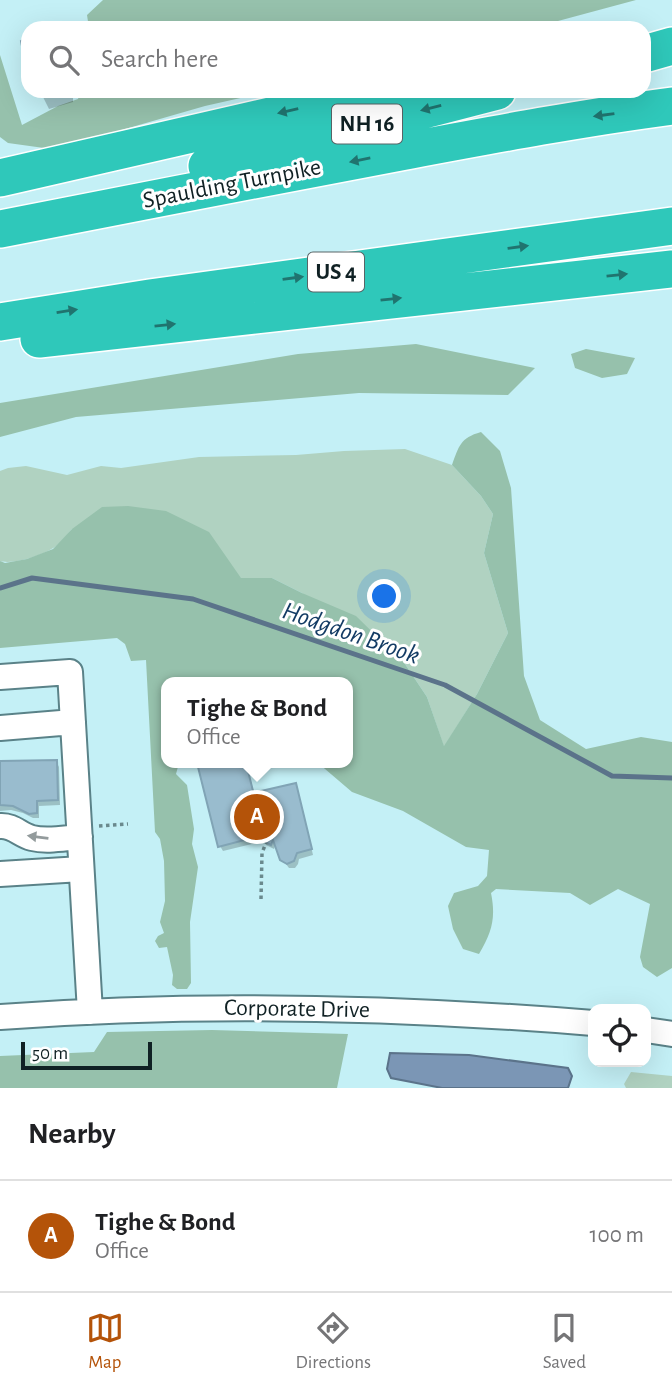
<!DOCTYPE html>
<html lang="en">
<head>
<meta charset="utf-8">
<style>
  body { margin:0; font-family:"Alegreya Sans",sans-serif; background:#f2f2f2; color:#202124 }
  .controls { position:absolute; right:21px; bottom:21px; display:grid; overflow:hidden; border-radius:14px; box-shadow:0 7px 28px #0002 }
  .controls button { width:63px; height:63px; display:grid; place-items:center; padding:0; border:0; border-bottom:2px solid #e0e0e0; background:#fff; color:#202124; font:35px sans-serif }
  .scale { position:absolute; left:21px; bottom:18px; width:131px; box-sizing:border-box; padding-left:7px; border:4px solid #102124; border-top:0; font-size:19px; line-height:24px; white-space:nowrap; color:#102124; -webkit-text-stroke:5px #fff; paint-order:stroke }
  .you { position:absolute; left:385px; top:597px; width:24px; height:24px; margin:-18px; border:5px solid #fff; border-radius:50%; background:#1a73e8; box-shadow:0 0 0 10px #1a73e833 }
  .badge { display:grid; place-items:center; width:46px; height:46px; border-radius:50%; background:#b45309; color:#fff; font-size:23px; font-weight:700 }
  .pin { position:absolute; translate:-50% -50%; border:4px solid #fff; box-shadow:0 2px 7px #0006 }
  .popup { position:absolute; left:161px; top:677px; width:192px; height:91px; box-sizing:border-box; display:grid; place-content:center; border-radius:14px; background:#fff; filter:drop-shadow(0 2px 5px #0005); font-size:23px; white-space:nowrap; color:#757577 }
  .popup b { font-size:26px; color:#202124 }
  .popup::after { content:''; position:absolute; left:50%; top:100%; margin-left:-14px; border:14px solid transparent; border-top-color:#fff }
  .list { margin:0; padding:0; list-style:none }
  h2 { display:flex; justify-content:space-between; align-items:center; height:91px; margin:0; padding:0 28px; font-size:30px }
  h2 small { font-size:23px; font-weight:400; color:#757577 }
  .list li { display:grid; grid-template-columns:46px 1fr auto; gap:21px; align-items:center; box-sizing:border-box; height:112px; padding:0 28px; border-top:2px solid #e0e0e0 }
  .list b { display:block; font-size:26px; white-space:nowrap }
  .list p { margin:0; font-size:23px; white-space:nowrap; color:#757577 }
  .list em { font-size:23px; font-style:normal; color:#757577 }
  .icon { flex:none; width:38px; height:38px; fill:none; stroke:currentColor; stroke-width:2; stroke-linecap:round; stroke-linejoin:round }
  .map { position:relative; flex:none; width:672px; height:1088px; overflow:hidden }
  .search { position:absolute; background:#fff; box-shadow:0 7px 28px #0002; left:21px; right:21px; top:21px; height:77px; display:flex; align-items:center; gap:18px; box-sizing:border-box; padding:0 24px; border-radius:21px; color:#757577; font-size:26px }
  .sheet { height:203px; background:#fff }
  nav { display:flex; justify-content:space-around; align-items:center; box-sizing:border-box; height:98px; border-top:2px solid #e0e0e0; background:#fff; font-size:19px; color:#757577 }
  nav a { display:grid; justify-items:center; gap:4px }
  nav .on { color:#b45309 }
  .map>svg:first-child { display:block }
</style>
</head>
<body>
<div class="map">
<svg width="672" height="1088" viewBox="0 0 672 1088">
  <rect width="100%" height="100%" fill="#c4f0f6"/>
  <path fill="#b0d2c1" d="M405 449 452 465 481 496 493 514 484 553 508 633 477 694 444 747 427 697 405 664 302 593 272 578H241L72 529C67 535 62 541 56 546 45 555 13 565 0 561V471L8 468 26 466 67 475 101 466 121 468 199 457 296 455 344 451Z
    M631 1072 672 1076V1088H626L624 1084Z"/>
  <path fill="#96c1ac" d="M103 0H636L532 28H89L87 15Z
    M0 55 22 125 58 106 78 99 81 91H271L205 106 80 142 44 148 8 143 0 137Z
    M416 344 535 368 508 395 359 393 76 417 0 437V403L298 354Z
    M586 349 635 358 627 374 602 378 575 368 571 354Z
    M481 432 500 451 511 488 524 676 540 720 586 749 641 737 672 742V968L657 977 643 967 640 957 650 904 618 889 590 905 570 893 496 889 491 893C496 918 492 932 479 954L463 949 453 929 448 906 454 893 478 886 487 876 489 850 466 847 403 811 352 792 318 763H348V682H166V763H179L176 774 187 785 194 829 192 844 198 867 190 922 191 983 187 989H177L172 985 173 975 167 947 159 948 155 941 158 936 164 933 160 922 165 901 164 861 160 839 155 832 146 660 131 661 125 644 117 638 0 648V561L5 563 27 559 53 549 72 529 102 507 128 506 166 511 209 532 241 578H272L302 593 356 616 405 664 427 697 444 746 477 694 508 633 484 553 493 514 481 496 452 465C459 446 460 438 481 432Z
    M212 1030 348 1034 337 1088H0V1056L94 1052 107 1032Z"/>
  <path fill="#7b96b5" stroke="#5b738a" stroke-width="2" d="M390 1053 469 1055 568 1068 572 1076 568 1088H442L391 1078 387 1069Z"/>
  <path fill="#0003" d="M45 23 48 28H40L39 25Z
    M40 91H48V93L54 91H73V102L49 109Z
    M56 761 59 767 60 805 39 806V818H33L23 813 11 810 0 811V763Z
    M199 763H246L256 800 295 785 298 790 313 855 299 859 298 864 295 868H289L280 856 276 844 274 849 266 845 264 841 223 851 220 846Z"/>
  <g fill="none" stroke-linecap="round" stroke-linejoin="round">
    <path stroke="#5b738a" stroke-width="5" d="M0 588 32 578 193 599 445 685 612 776 672 778"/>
  </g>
  <path fill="#99bcce" stroke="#81a4b5" stroke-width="2" d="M28 38V71H27L21 41Z
    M57 760 58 800 37 801V813L29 814 13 806 0 805V761Z
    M197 763H246L255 799 263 797 261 791 296 783 312 849 297 853 294 861 287 864 280 860 273 840 271 845 261 840 264 835 218 847Z"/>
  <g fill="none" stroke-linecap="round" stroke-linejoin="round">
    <g stroke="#5a8288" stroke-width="28">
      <path id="minor" d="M0 677 70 672 90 1012
        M0 728 73 722
        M0 826C13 825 20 835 32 838 47 842 65 838 80 837
        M0 874 81 869
        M0 1017C198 1002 396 1007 593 1023
        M646 1030 672 1034"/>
    </g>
    <g stroke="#fff" stroke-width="40">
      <path id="highway" d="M644 54 672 46
        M207 166 497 91
        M0 178 379 91
        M0 229C133 203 267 177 400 152 491 135 581 118 672 106
        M0 322 150 298 672 226
        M39 339 672 269"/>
    </g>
    <path stroke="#6a898d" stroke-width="3.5" stroke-dasharray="3.5 3.5" stroke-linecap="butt" d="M99 826 128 824
      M261 899 262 853 266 843"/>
    <use href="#minor" stroke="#fff" stroke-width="24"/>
    <use href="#highway" stroke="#2fc8ba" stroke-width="37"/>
  </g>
  <defs><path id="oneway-solid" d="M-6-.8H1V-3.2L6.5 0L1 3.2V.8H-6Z" transform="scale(1.75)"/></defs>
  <g fill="#20746f">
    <use href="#oneway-solid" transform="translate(431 108) rotate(166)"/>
    <use href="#oneway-solid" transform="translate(288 111) rotate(167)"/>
    <use href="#oneway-solid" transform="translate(604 115) rotate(172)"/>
    <use href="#oneway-solid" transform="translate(360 160) rotate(169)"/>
    <use href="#oneway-solid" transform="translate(518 247) rotate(-8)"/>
    <use href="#oneway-solid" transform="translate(617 275) rotate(-6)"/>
    <use href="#oneway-solid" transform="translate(293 278) rotate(-8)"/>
    <use href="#oneway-solid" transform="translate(391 299) rotate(-6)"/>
    <use href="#oneway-solid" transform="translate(67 311) rotate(-9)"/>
    <use href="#oneway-solid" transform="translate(165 325) rotate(-6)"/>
  </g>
  <use fill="#939b9c" href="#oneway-solid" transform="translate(38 837) rotate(-173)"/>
  <g text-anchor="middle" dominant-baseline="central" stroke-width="6" stroke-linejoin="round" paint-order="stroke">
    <g fill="#fff" stroke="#586466" stroke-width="2">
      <rect x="332" y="104.5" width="70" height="39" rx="5"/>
      <rect x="308" y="252.5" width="56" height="39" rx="5"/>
    </g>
    <g font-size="23" font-weight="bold" fill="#102124">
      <text x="367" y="124">NH 16</text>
      <text x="336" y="272">US 4</text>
    </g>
    <g font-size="24" fill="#102124" stroke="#fff">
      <text transform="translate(232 184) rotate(-11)">Spaulding Turnpike</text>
      <text transform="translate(297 1009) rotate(1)">Corporate Drive</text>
    </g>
    <g font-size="26" font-style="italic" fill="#133b64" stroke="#fff">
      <text transform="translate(351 633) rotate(19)">Hodgdon Brook</text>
    </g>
  </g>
</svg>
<div class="controls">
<button><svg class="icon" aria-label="locate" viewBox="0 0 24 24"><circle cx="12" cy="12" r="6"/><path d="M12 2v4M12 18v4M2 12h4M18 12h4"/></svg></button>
</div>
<div class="scale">50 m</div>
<div class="you"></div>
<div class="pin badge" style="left:257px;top:817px">A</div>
<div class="popup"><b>Tighe &amp; Bond</b>Office</div>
<div class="search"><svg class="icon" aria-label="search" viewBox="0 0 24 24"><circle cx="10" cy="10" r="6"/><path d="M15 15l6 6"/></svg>Search here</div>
</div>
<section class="sheet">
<h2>Nearby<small></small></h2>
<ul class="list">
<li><span class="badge">A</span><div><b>Tighe &amp; Bond</b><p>Office</p></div><em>100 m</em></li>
</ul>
</section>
<nav>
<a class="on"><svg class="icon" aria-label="map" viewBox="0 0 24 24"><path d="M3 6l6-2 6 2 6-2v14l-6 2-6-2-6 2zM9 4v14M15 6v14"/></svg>Map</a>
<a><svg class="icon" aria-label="directions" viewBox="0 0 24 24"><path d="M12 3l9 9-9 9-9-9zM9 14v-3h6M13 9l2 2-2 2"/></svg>Directions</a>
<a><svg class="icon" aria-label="saved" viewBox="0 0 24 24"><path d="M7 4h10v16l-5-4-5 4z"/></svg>Saved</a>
</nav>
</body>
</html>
